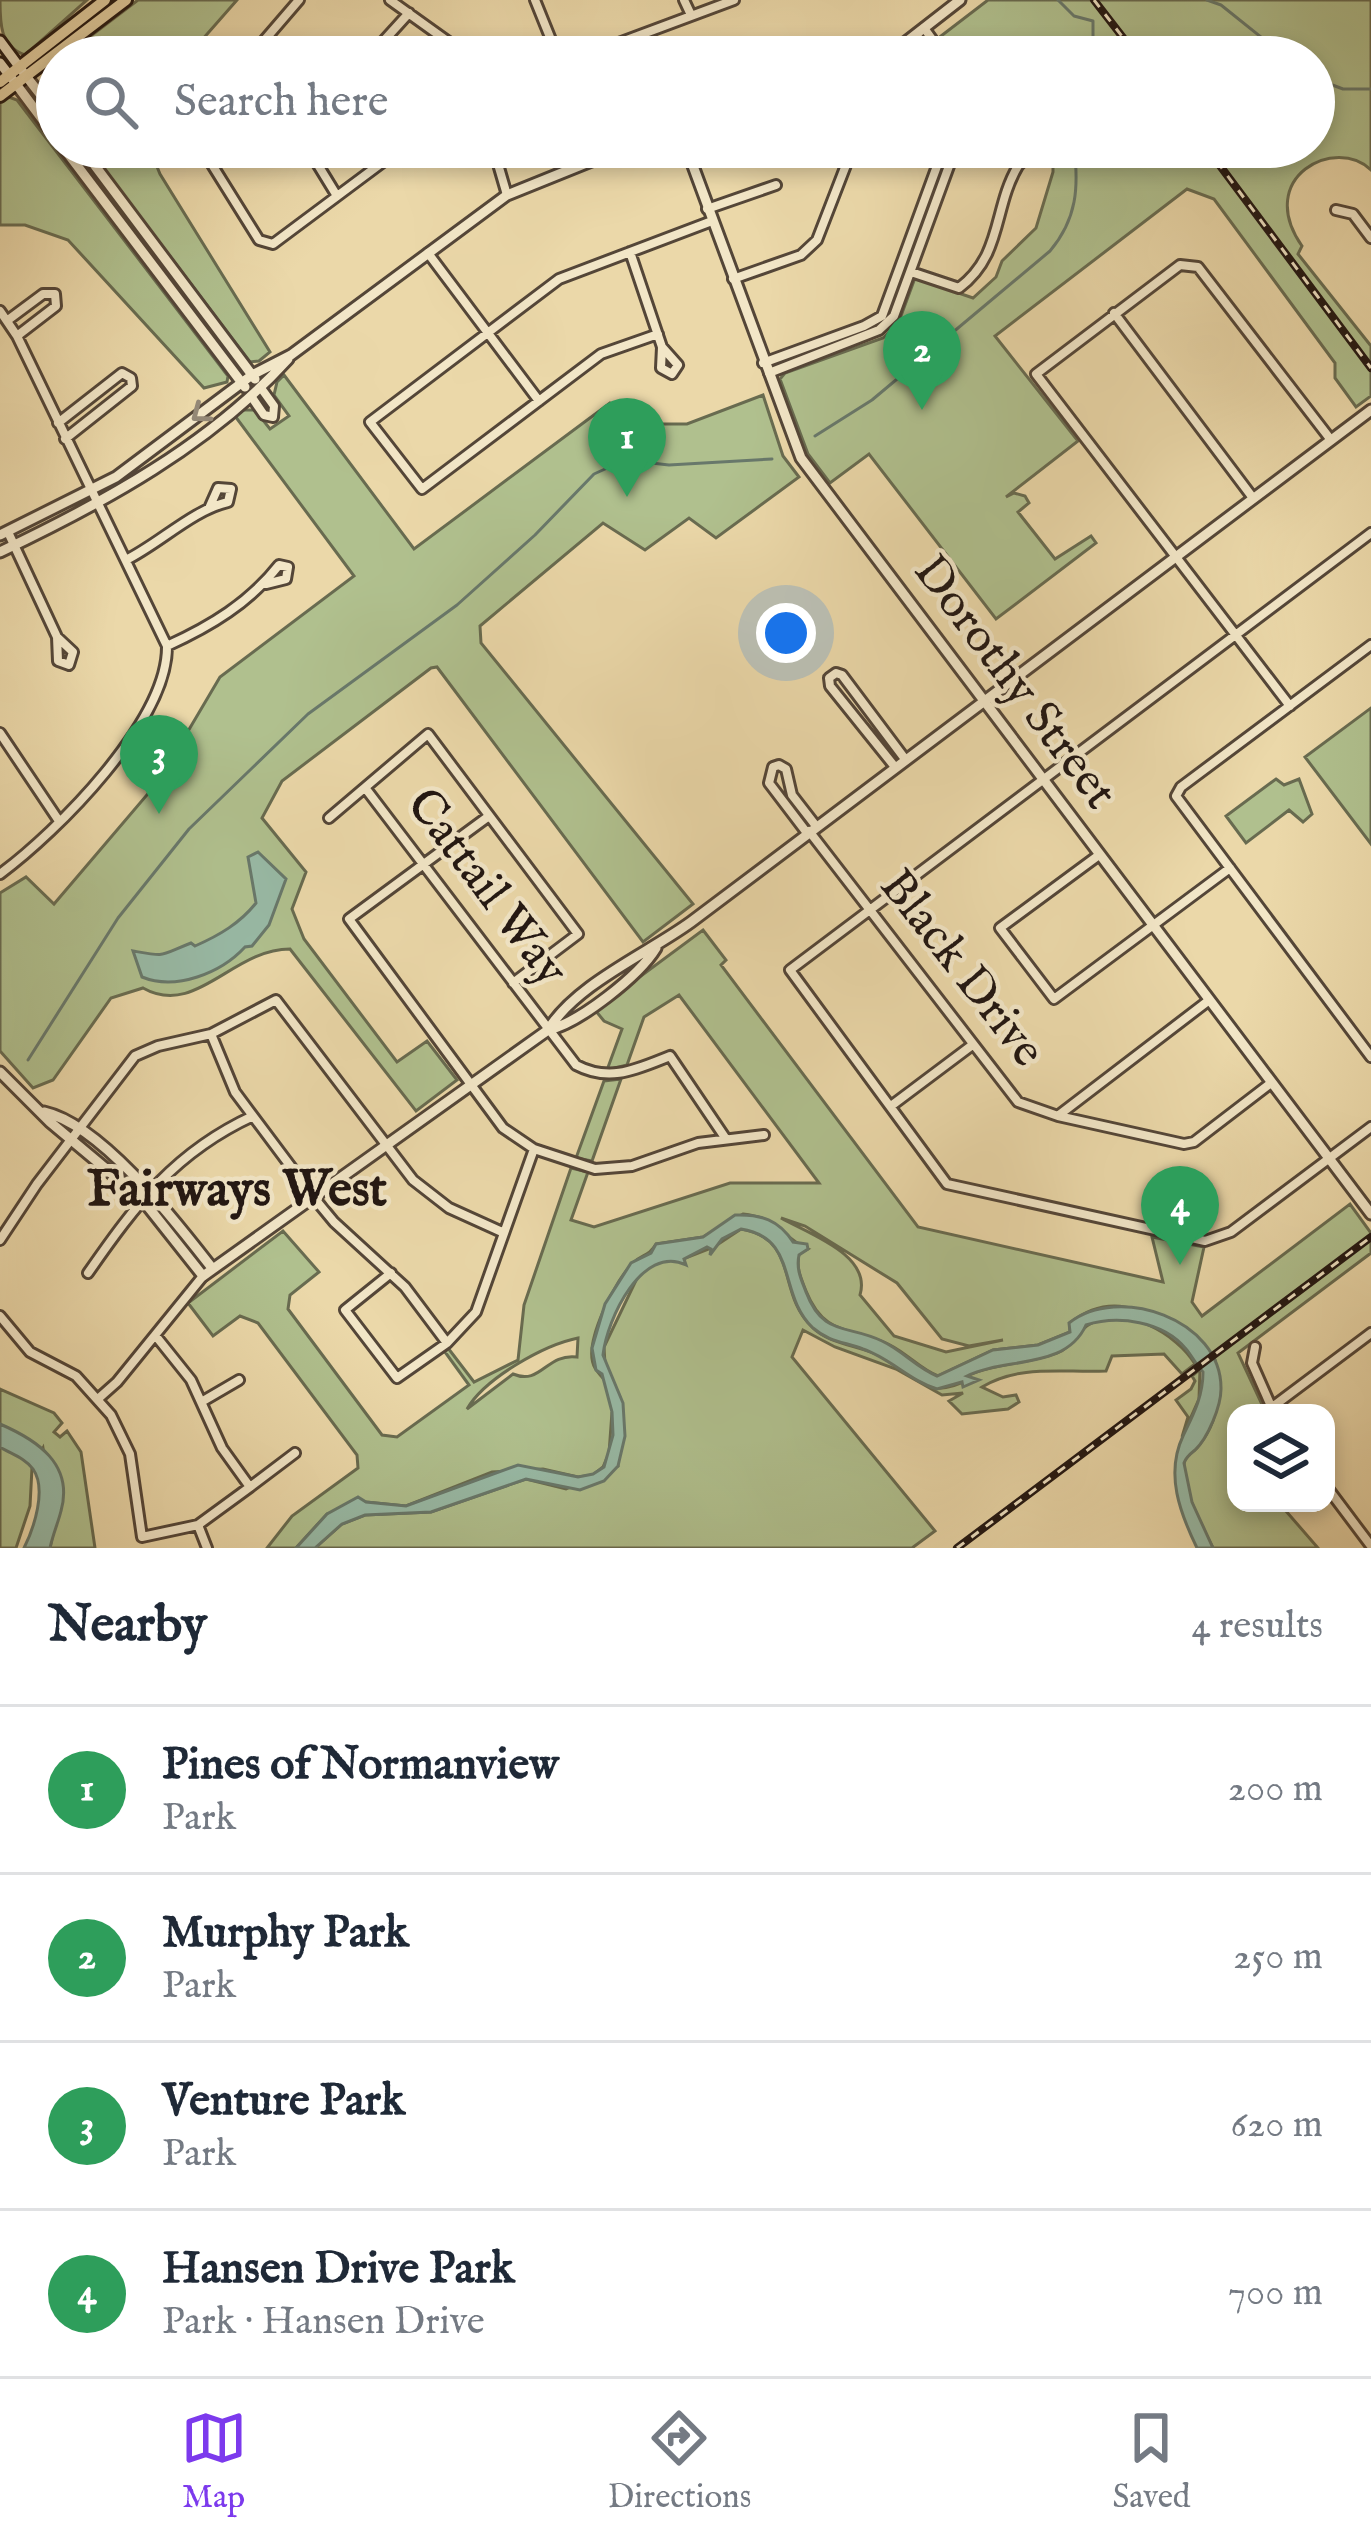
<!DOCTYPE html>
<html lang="en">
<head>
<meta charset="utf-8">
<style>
  body { margin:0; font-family:"IM FELL English",serif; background:#f2f2f3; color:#1f2937 }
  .controls { position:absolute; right:36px; bottom:36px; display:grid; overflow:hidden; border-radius:24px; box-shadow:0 6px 18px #0003 }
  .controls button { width:108px; height:108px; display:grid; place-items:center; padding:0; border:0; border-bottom:3px solid #e0e1e3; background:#fff; color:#1f2937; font:60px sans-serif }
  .you { position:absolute; left:786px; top:633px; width:42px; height:42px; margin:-30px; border:9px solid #fff; border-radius:50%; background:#1a73e8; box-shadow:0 0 0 18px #1a73e833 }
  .badge { display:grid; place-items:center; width:78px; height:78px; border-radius:50%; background:#7c3aed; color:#fff; font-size:39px; font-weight:700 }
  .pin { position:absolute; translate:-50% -99px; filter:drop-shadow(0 3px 6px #0008) }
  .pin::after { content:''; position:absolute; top:63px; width:42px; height:36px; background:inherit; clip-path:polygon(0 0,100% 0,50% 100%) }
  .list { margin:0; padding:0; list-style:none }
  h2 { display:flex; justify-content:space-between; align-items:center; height:156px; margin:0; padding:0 48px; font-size:51px }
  h2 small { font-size:39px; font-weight:400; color:#747a83 }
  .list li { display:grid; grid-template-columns:78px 1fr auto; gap:36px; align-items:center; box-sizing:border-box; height:168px; padding:0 48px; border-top:3px solid #e0e1e3 }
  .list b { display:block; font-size:45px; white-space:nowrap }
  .list p { margin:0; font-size:39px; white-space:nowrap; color:#747a83 }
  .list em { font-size:39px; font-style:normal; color:#747a83 }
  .icon { flex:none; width:66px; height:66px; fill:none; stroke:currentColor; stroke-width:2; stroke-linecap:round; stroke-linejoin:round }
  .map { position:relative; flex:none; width:1371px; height:1548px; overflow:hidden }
  .search { position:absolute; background:#fff; box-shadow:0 6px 18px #0003; left:36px; right:36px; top:36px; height:132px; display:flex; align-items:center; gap:30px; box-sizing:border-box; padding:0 42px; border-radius:66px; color:#747a83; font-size:45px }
  .sheet { height:828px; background:#fff }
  nav { display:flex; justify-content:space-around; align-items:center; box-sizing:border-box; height:168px; border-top:3px solid #e0e1e3; background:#fff; font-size:33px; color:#747a83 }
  nav a { display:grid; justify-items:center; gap:6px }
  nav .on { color:#7c3aed }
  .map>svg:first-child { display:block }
</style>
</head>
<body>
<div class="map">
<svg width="1371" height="1548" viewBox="0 0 1371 1548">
  <rect width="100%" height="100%" fill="#ebd8a9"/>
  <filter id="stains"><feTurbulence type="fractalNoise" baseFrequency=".00167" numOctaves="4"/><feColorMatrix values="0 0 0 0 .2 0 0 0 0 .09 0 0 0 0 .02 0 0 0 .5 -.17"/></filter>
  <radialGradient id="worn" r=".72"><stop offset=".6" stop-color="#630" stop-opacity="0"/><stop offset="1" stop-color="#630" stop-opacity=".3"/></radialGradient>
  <path fill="#b0c08e" stroke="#686b50" stroke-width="3" fill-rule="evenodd" d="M0 0H87L25 55C0 46 0 24 0 0Z
    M138 0H237L187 57H63Z
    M988 0H1371V170C1336 135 1254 177 1302 246L1298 254 1371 346V396L1356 407 1335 378V363L1214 199 1187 189 995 336 1078 441 1006 497 1014 493 1025 496 1029 503 1018 512 1055 559 1091 536 1096 543 996 619 869 454 830 483 808 454 780 379 785 373 883 338 898 324 915 278 973 298 996 277 1002 261 1036 228 1053 172V147H1314V57H958L941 36Z
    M6 96 17 100 228 376 227 382 204 388 68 240 25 225H0V100Z
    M87 147H149L160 174 270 352 259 361 250 362Z
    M284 375 414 549 610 403 654 424H687L763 395 783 456 799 477 716 538 689 518 645 550 603 523 480 626 481 643 693 904 643 942 437 667 431 668 282 781 262 818 306 872 292 909 304 939 397 1062 427 1041 457 1080 416 1111 290 949C232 949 196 1018 143 988L111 998 53 1080 33 1088 0 1051V893L26 877 54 904 158 782 220 677 354 576 235 416 243 410H255L270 429 289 416 274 395 277 382Z
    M1371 708V844L1305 757Z
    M1276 779 1284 785 1299 779 1312 814 1303 822 1289 810 1246 843 1226 816Z
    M703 930 726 960 721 965 918 1227 1163 1282 1152 1237 1204 1247 1192 1302 1202 1316 1350 1204 1371 1233V1253L1238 1353 1266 1413H1236V1503H1279L1318 1548H1213C1204 1530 1177 1480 1185 1460 1187 1455 1193 1452 1197 1448 1219 1422 1222 1391 1215 1360 1170 1328 1124 1280 1070 1323V1332L1038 1345 993 1350 938 1376C920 1369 908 1354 890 1345 852 1326 825 1338 806 1291 801 1278 796 1269 799 1254L808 1249C779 1236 784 1219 743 1214L703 1237 656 1244C649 1256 643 1254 634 1262 617 1277 581 1345 595 1368 601 1378 613 1388 620 1397L605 1364 604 1347 640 1272 652 1263 683 1259 714 1247 741 1229C800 1239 776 1293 812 1327 830 1345 858 1345 880 1356 898 1366 916 1385 936 1388 948 1390 962 1383 970 1379L967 1376C995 1363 1027 1364 1057 1353 1072 1348 1078 1330 1090 1324 1125 1304 1177 1334 1195 1364L1182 1374 1164 1354 1112 1356 1106 1371C1063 1373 1020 1364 982 1387L1003 1397 1016 1395 1019 1402 1008 1409 962 1414 949 1401 963 1393 942 1395 896 1369 835 1347 803 1330 792 1357 935 1531 912 1548H315L342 1524 365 1515 431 1512 526 1479 566 1489 618 1466 612 1412 609 1453 603 1467 593 1475 578 1477 543 1469 492 1472 406 1506 366 1502 327 1514 296 1548H267L292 1516 358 1468 357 1455 258 1323 240 1316 213 1336 188 1303 283 1231 319 1272 290 1295 288 1309 382 1435 397 1437 469 1385 445 1352 448 1348 474 1382 518 1360 524 1305 571 1168 588 1172 571 1220 594 1227 730 1183H819L679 995 644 1017 627 1065 607 1070 622 1029 604 1021 595 1010ZM781 1218 805 1226 897 1283 942 1339 969 1346 1003 1340 946 1352 894 1336 860 1295C872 1255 809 1234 781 1218ZM578 1338 577 1357C546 1353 541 1386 513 1374L467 1409C485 1378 544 1345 578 1338Z
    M621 1079 592 1161 576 1158 604 1081Z
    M1200 1369 1199 1399 1182 1437 1188 1417 1176 1400 1191 1389 1195 1381 1192 1376Z
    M0 1389 54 1413 62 1423 54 1432 60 1437 67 1431 81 1452 95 1548H50L55 1524 43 1448 32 1468 30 1506 16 1548H0Z"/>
  <path fill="#98baa6" stroke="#68786b" stroke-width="3" d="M258 852 286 879 269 925 252 946 245 947C221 973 176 991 142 977L133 951C168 957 158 956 191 943L195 946C220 935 240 923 256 903L248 857Z
    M735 1215C761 1214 779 1220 793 1242L807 1244 808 1249 799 1255C796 1269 801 1279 806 1292 823 1337 847 1324 882 1341 903 1351 917 1368 937 1376L993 1350 1038 1345 1070 1332 1069 1323C1118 1284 1222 1319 1221 1389 1221 1406 1208 1438 1195 1450 1190 1454 1186 1457 1184 1463L1192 1502 1213 1548H1197C1180 1513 1165 1474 1183 1436 1193 1415 1203 1397 1203 1372 1196 1365 1192 1356 1186 1349 1163 1321 1118 1315 1086 1325 1066 1370 1005 1357 967 1376L979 1380 963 1387 962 1382 937 1389C910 1381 890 1358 863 1349 845 1342 829 1342 813 1328 777 1294 799 1238 741 1229L722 1239 710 1255 711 1249 707 1247 684 1259 686 1265C642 1244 607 1319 603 1355L623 1403 625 1436 618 1466 604 1481 580 1490 526 1479 431 1512 365 1515 342 1524 315 1548H296L327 1514 358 1497 366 1502 406 1506 518 1465 578 1477 593 1474 604 1467 613 1435 612 1412 602 1374 596 1370 592 1348 605 1304 631 1263 651 1253 656 1244 703 1237Z
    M0 1424C37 1440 74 1464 61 1511 58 1523 53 1534 50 1548H24C34 1528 47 1489 33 1469 25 1458 11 1454 0 1447Z"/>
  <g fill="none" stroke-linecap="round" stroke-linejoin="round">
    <path stroke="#68786b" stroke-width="3" d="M1058 0 1074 16 1093 21V40L1085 57
      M1207 0 1221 5 1286 57
      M1314 78 1343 89H1371
      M815 436 872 400 1050 251C1077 219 1079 187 1074 147
      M28 1060 118 918 189 829 308 714 457 605 535 535 594 474 625 460 669 465 772 459"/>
    <g stroke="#544638" stroke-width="14">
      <path id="minor" d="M390 0 457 48 461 57
        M535 0 558 57
        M684 0 691 15
        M924 28 945 57
        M643 34 652 57
        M916 35 934 57
        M250 57 299 0
        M369 57 409 13
        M581 57 734 0
        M201 147 259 240 273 244 403 147
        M307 147 337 196
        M493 147 507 195
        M707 209 776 185
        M1336 210 1353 214 1371 238
        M630 252 662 347 661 368 672 374 678 365 662 347
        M428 253 539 401
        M911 272 959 288C1003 255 993 208 1018 166 1025 155 1033 159 1038 147
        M733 279 801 255 817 240 853 147
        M0 311 17 336 167 646C168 721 57 832 0 874
        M1114 313 1253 498
        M8 320 43 294H55L56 306 17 336
        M658 334 601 354 422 489 370 422 559 279 712 221
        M763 363 864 326 882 316 944 147
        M769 373 879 330 894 316 956 147
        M251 396 264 415 273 417 274 406 261 388
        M58 423 122 373 131 378 132 386 65 439
        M8 532 57 637 73 652 69 665 58 661 57 637
        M1371 533 790 970 947 1184 1205 1241 1231 1232 1371 1127
        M126 560C160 543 193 510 228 502L231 489 218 488 210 506
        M1371 645 1181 787 1176 796 1371 1057
        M167 646C211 626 249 603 279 565L288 567 286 579 266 584
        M1290 706 1036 374 1180 265 1198 267 1331 440
        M0 733 59 821
        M895 767 830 686 829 678 836 673 842 675 905 759
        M366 789 576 1065C610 1083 637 1069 670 1056L726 1139
        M489 816 349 919 503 1128 534 1149 595 1169 632 1166 698 1143 764 1135
        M329 818 428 734 578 934 513 983
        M809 831 1018 1102 1058 1116 1184 1144 1194 1142 1271 1083
        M807 833 769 783 773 767 779 765 786 769 792 795 816 826
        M1099 855 1000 928 1054 999 1230 868
        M211 1034 235 1092 315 1199 334 1222 405 1287 447 1343 476 1312 534 1149
        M891 1106 971 1046
        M1059 1115 1208 1001
        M0 1240 37 1184 135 1056 158 1046 211 1034 276 1000 413 1180 449 1208 502 1232
        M88 1273C136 1204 175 1152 253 1116
        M391 1273 345 1310 397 1378 447 1343
        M0 1316 30 1352 76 1376 111 1415 130 1454 142 1537 198 1525 250 1487 222 1448 191 1380 155 1335
        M1255 1347 1252 1363 1274 1413
        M99 1398 117 1382 203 1276
        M203 1401 239 1380
        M1271 1408 1371 1333
        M1326 1486 1371 1546
        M250 1487 295 1453
        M198 1525 207 1548"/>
    </g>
    <g stroke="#544638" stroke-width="15">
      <path id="tertiary" d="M875 57 906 42 960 0
        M26 76 57 116
        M16 84 57 139
        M63 147 245 387
        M81 147 255 379
        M686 147 801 458 1371 1214
        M0 535 116 477 252 375 291 355 507 195 626 147
        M0 552C103 503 210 445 288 359
        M548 1030C576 984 647 954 691 922L1371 410
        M0 1072 50 1122 142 1199 203 1276 548 1030C579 1023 639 976 656 948
        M44 1112C102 1125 176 1222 212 1268"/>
    </g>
    <g stroke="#211612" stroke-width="15">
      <path id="secondary" d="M0 41 23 72
        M0 63 16 84"/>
    </g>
    <g stroke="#211612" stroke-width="16">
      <path id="primary" d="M0 82 105 0
        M0 96 126 0"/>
    </g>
    <use href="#minor" stroke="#f2e6c7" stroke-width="8"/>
    <use href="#tertiary" stroke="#f2e6c7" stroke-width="9"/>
    <use href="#secondary" stroke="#f2e6c7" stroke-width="9"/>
    <use href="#primary" stroke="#ebd8a9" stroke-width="10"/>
    <g stroke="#211612" stroke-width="8">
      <path id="rail" d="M1094 0 1138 57
        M1206 147 1371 368
        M957 1548 1371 1237"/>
    </g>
    <use href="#rail" stroke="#f2e6c7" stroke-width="3" stroke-dasharray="9" stroke-linecap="butt"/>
  </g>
  <defs><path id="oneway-chevron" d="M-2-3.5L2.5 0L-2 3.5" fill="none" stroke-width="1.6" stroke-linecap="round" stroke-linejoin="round" transform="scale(3)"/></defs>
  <use stroke="#948876" href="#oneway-chevron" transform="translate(200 414) rotate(143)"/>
  <g text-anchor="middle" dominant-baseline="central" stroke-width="9" stroke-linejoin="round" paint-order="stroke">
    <g font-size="48" fill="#211612" stroke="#f2e6c7">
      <text transform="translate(1014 683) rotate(53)">Dorothy Street</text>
      <text transform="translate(486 888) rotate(53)">Cattail Way</text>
      <text transform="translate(961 969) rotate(52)">Black Drive</text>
    </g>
    <g font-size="51" font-weight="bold" fill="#211612" stroke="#f2e6c7">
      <text x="237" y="1191">Fairways West</text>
    </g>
  </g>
  <rect width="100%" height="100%" filter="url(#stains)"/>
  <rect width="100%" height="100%" fill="url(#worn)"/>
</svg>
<div class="controls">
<button><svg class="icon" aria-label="layers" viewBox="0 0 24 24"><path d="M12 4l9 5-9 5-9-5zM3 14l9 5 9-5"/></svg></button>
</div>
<div class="you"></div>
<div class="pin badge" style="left:627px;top:497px;background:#2e9e5b">1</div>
<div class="pin badge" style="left:922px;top:410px;background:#2e9e5b">2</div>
<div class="pin badge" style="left:159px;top:814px;background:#2e9e5b">3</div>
<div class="pin badge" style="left:1180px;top:1265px;background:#2e9e5b">4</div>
<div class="search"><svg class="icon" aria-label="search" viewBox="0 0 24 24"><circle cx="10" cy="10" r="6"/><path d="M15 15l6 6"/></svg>Search here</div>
</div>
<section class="sheet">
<h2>Nearby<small>4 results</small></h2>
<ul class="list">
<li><span class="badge" style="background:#2e9e5b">1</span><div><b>Pines of Normanview</b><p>Park</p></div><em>200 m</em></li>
<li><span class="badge" style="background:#2e9e5b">2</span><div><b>Murphy Park</b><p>Park</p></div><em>250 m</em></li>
<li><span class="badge" style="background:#2e9e5b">3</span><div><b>Venture Park</b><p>Park</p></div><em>620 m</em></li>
<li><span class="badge" style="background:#2e9e5b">4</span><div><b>Hansen Drive Park</b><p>Park · Hansen Drive</p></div><em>700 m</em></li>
</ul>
</section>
<nav>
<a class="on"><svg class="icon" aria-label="map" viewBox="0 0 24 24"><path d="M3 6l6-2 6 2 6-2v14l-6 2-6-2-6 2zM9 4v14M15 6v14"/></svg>Map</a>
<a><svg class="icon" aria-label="directions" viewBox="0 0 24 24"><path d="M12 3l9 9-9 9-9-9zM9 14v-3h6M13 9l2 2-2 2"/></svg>Directions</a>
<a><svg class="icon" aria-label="saved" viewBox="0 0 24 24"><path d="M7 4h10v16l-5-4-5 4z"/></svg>Saved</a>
</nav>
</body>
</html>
